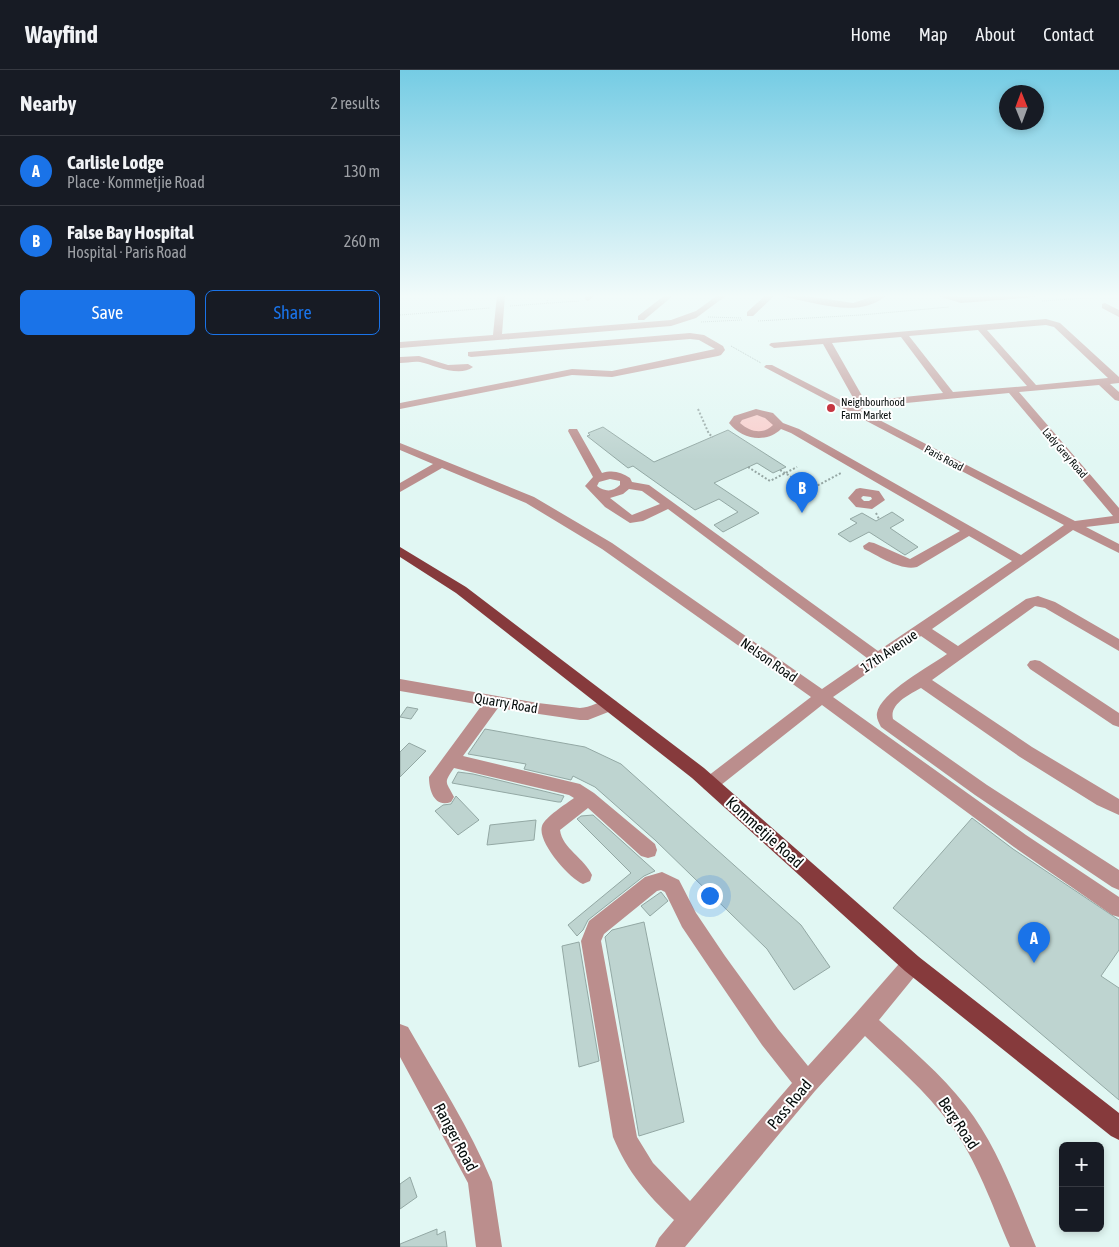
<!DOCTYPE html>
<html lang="en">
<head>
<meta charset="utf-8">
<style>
  body { margin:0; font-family:"Asap Condensed",sans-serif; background:#20242c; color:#f1f3f6 }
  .controls { position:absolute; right:15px; bottom:15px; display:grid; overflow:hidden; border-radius:8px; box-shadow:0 2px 8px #0003 }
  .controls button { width:45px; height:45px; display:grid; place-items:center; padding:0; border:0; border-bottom:1px solid #363941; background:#171b24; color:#f1f3f6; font:25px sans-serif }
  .compass { position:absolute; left:599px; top:15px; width:45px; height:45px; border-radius:50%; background:#171b24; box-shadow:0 2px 8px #0003; rotate:359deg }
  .you { position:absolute; left:309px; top:825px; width:18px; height:18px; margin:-12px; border:4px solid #fff; border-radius:50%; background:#1a73e8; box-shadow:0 0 0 8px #1a73e833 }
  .badge { display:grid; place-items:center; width:32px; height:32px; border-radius:50%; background:#1a73e8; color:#fff; font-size:16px; font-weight:700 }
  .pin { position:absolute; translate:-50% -41px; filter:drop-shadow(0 1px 2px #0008) }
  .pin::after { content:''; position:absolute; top:26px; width:18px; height:15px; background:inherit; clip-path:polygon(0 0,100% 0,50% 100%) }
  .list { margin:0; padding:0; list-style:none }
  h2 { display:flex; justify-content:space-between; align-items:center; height:65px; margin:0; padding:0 20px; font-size:21px }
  h2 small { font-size:16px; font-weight:400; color:#9ea1a6 }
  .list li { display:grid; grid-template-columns:32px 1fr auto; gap:15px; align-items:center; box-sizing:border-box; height:70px; padding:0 20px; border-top:1px solid #363941 }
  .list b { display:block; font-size:19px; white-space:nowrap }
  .list p { margin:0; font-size:16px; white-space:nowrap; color:#9ea1a6 }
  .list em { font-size:16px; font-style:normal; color:#9ea1a6 }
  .actions { display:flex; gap:10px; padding:15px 20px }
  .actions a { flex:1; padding:11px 0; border:1px solid #1a73e8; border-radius:8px; text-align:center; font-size:18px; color:#1a73e8 }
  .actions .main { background:#1a73e8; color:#fff }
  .map { position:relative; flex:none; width:719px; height:1177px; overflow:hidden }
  header { display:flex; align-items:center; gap:30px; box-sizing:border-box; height:70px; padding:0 25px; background:#171b24; border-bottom:1px solid #363941 }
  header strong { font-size:24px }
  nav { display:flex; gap:28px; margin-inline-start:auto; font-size:18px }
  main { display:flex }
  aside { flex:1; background:#171b24 }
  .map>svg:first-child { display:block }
</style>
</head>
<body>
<header>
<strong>Wayfind</strong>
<nav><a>Home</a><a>Map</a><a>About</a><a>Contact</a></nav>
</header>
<main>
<aside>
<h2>Nearby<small>2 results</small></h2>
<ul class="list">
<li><span class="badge">A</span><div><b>Carlisle Lodge</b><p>Place · Kommetjie Road</p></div><em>130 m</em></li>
<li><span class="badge">B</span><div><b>False Bay Hospital</b><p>Hospital · Paris Road</p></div><em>260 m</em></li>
</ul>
<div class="actions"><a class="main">Save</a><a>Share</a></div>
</aside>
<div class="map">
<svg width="719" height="1177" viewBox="0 0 719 1177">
  <rect width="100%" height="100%" fill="#e1f7f3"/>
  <path fill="#facdcb" d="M356 342 379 355 353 365 335 350Z"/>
  <path fill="#bed4d0" stroke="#93a8a4" d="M203 357 254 392 328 360 386 397 373 403 357 393 314 413 359 443 323 462 314 455 338 442 319 429 295 440 233 396 228 398 187 366 190 365 188 363Z
    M492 442 504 450 490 458 518 477 505 485 469 462 450 472 438 464 457 453 450 449 462 443 476 451Z
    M7 637 18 639 11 649 0 647Z
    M85 659 185 677 221 694 401 855 430 897 394 920 367 879 255 770 195 717 173 706 171 710 124 699 126 694 68 684Z
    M9 673 26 681 0 707V682Z
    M58 702 73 704 164 726 161 732H158L52 713Z
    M56 726 79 750 58 765 35 741 43 735 51 734Z
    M193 745 255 801 244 806 188 850 183 860 177 866 168 855 231 803 177 749 181 746Z
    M572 748 613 779 719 850V880L701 906 719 918V1030L493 838Z
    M136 750 134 770 87 775 90 755Z
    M261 822 268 831 250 846 241 836Z
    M244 852 284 1052 239 1066 205 867 212 860Z
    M179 872 199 991 179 997 162 876Z
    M10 1107 17 1127 0 1139V1114Z
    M37 1159V1165L45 1161 47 1177H0V1174Z"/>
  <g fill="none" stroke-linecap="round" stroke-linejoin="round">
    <path stroke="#95a6a3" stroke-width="1" stroke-dasharray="1 1" stroke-linecap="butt" d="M707 226H716
      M642 231 701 227
      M147 233 149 225
      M110 236 179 231
      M0 245 90 238
      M308 247 342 248
      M358 251 461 245 549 237
      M301 252 342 250
      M331 276 361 293"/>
    <path stroke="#95a6a3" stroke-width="2" stroke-dasharray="2 2" stroke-linecap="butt" d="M298 339 309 364 313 367
      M348 397 370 411 397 397
      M380 400 411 419 441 403
      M476 443 479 449"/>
    <path fill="#bb8e8d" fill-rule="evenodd" d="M97 225H105L102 264 271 250 296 241 318 225H327L296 248 271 256 0 278V272L93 265Z
      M187 225H196L188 231 184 228Z
      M265 225H274L244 250H238V246Z
      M366 225H375L353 246H347V242Z
      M381 225H399L453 233 477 225H487C460 249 417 233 385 227Z
      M534 225H549L561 227 640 225 636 227 561 233Z
      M705 233 719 240V247L702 238V234Z
      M646 249 660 253 719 307V313L710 314 719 322V331L715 330 699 315 619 322 719 438V453L686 457 719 474V483L673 460 532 559 558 576 626 529 638 526 655 532 719 569V581L645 538 635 536 532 610 632 677 719 729V745L697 735 620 687 521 618C510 624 489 634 493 649L587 715 719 800V820L712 817 575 725 481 657C479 653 476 648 477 643 480 623 530 596 547 584L521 566 433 627 626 765 719 827V847L712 845 614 777 422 635 316 719 310 721 304 719 301 714 304 709 411 627 202 479 126 433 42 398 0 422V413L33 394 0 380V373L134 427 212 473 422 619 467 588 268 439 243 451 230 453 205 437 185 416 193 407 168 361 169 359H177L202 403C213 400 221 402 230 408L232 412 249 415 478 581 612 491 569 466 517 497C500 501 479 486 464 479L463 476 469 472 474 473 510 489 560 461 391 363 381 359C366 374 341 369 329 353L334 346 356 339 373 343 383 353 399 359 621 485 664 455 364 297 366 295H372L452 336 456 333 423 274 374 278 369 275 371 273ZM646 255 654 257 708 308 636 315 587 260ZM578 260 627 316 553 322 509 266ZM501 267 543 323 465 331 432 273ZM609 323 713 446 675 451 460 340 465 337ZM357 345 365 348 373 355C363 365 350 362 340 353L342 350ZM210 409 220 411V415C213 422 205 422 197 416L199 412ZM229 419 242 421 260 434 232 445 210 428 223 424Z
      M290 263 304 265 323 276 325 280 321 285 318 286 212 307 172 305 0 339V333L172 299 212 301 315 279 299 270 290 269 71 287 68 286V282Z
      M19 286 48 295 68 294 73 297C59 308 34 295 20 292 14 291 6 293 0 293V287Z
      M460 418 479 421 485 430 472 439 456 437 448 428 456 419ZM463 426 471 427 472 429 469 431H464L461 428Z
      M635 590 640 591 719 643V657L713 655 630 599 627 595 630 591Z
      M0 609 138 633 180 638C192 638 204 627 216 631L218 635 216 639 188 650H180L98 638 63 686 180 714 194 723 255 774 257 780 255 786 248 788 241 786 188 738 160 760C162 778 185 789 192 805L190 811 183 814C169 808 137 772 142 756 145 747 166 734 174 728L169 725 54 698C43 714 46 711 54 727L51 732C34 738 29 720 29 707L82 635 0 621Z
      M262 802 279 810 296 843 325 886 378 959 408 996 456 943 505 887 512 884 519 887 522 894 519 901 479 950C509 977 541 1004 566 1036 598 1077 616 1130 636 1177H610C592 1135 577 1090 550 1054 526 1021 494 994 465 966L415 1021 285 1177H255L259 1168 274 1150C247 1124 228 1103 213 1067L181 871 189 851 245 807ZM261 820 265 822 282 857 311 900 362 975 392 1013 290 1131 253 1093 237 1067 201 871 204 864 257 821Z
      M0 954 8 957C37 1008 70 1058 92 1112L102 1177H76L68 1113 0 987Z"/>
    <path fill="#863a3c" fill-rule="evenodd" d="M0 477 66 517 304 698 519 887 719 1043V1070L711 1066 505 901 292 708 56 523 0 487Z"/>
  </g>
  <linearGradient id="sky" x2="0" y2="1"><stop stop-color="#75cce4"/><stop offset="0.58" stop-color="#f2fbfa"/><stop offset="1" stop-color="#f2fbfa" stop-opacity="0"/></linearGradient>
  <rect width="719" height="390" fill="url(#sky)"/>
  <circle fill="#c63641" stroke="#fff" stroke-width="2" cx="431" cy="338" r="5"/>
  <g text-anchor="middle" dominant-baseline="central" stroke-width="4" stroke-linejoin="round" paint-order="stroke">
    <g font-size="11" fill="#060d0c" stroke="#fff" text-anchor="start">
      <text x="441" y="332">Neighbourhood<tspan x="441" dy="13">Farm Market</tspan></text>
    </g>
    <g font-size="11" fill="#060d0c" stroke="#fff">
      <text transform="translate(665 383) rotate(49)">Lady Grey Road</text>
      <text transform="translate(544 388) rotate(28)">Paris Road</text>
    </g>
    <g font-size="14" fill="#060d0c" stroke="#fff">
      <text transform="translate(489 581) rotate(-34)">17th Avenue</text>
      <text transform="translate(369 590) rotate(35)">Nelson Road</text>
      <text transform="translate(106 633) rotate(10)">Quarry Road</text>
    </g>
    <g font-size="16" fill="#060d0c" stroke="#fff">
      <text transform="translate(365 762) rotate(42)">Kommetjie Road</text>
      <text transform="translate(389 1034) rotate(-50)">Pass Road</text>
      <text transform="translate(559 1053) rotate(56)">Berg Road</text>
      <text transform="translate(56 1067) rotate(62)">Ranger Road</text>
    </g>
  </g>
</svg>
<div class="controls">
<button>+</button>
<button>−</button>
</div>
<svg class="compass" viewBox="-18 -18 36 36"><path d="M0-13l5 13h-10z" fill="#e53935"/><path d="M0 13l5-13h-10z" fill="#9ea1a6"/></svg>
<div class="you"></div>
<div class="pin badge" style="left:634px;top:893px">A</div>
<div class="pin badge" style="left:402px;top:443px">B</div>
</div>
</main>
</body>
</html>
